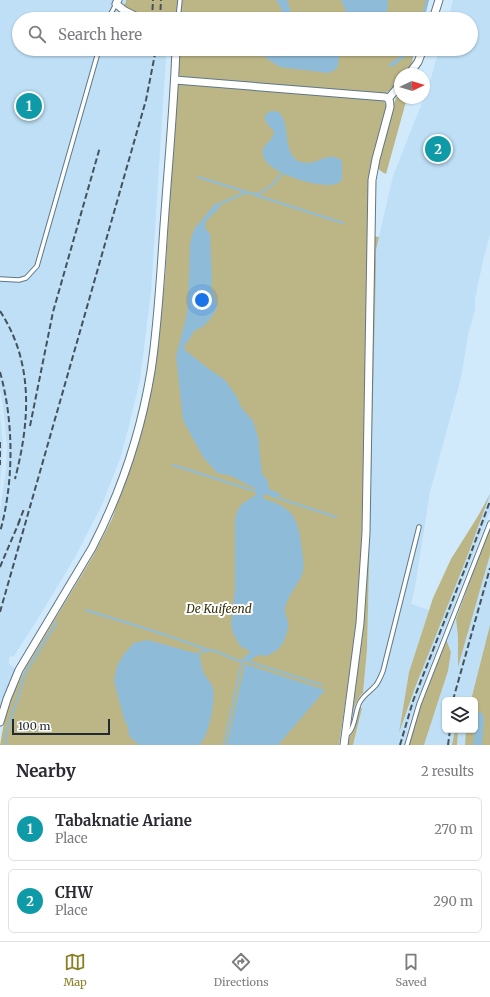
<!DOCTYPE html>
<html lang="en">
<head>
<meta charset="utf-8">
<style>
  body { margin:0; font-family:Merriweather,serif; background:#f2f2f3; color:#2b2b33 }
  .controls { position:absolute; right:12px; bottom:12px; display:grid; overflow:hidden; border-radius:6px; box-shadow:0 1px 3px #0004 }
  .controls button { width:36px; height:36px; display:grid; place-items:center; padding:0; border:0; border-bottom:1px solid #e1e1e2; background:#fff; color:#2b2b33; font:20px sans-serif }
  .compass { position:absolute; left:394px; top:68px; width:36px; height:36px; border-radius:50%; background:#fff; box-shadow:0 1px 3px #0004; rotate:86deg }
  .scale { position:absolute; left:12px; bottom:10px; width:98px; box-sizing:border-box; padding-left:4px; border:2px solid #202a30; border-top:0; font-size:11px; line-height:14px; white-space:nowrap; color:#202a30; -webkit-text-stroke:3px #fff; paint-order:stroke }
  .you { position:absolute; left:202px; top:300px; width:14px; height:14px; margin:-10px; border:3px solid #fff; border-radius:50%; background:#1a73e8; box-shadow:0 0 0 6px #1a73e833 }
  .badge { display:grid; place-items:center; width:26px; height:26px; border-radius:50%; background:#8a7f25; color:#fff; font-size:13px; font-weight:700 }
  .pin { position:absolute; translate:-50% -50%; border:2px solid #fff; box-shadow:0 1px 4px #0006 }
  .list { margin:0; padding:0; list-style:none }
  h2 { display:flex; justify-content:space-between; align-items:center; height:52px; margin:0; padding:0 16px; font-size:17px }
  h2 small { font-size:13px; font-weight:400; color:#7c7c81 }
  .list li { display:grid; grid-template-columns:26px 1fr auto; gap:12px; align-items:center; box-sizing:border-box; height:64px; margin:0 8px 8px; padding:0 8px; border:1px solid #e1e1e2; border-radius:6px }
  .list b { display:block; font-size:15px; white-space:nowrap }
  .list p { margin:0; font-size:13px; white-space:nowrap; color:#7c7c81 }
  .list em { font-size:13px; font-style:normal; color:#7c7c81 }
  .icon { flex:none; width:22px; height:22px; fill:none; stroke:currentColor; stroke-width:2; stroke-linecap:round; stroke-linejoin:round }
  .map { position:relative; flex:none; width:490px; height:745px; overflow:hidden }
  .search { position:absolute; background:#fff; box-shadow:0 1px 3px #0004; left:12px; right:12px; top:12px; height:44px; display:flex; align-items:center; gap:10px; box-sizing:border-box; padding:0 14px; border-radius:22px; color:#7c7c81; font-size:15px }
  .sheet { height:196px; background:#fff }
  nav { display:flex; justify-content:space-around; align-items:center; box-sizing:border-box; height:56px; border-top:1px solid #e1e1e2; background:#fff; font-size:11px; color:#7c7c81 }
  nav a { display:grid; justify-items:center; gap:2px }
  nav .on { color:#8a7f25 }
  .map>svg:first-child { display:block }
</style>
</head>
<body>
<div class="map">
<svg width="490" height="745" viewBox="0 0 490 745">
  <rect width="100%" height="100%" fill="#d0eafb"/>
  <path fill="#bedff5" d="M0 0H126L127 5 148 19H19V49H166V57L151 292 140 380 130 422 120 459 101 507 75 557 39 617 14 656 9 657V664L16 670 0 714V512L6 469 7 446 3 405 0 390Z
    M453 0H490V234L483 261 475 299V310L468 335 461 378 430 492 415 587 411 604 429 610 409 672 400 731 429 652 469 552 490 493V511L410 719 404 745H353L362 708 367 650 376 250 393 176 429 85 439 49H471V19H448Z
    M0 413 3 445 0 486Z
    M490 555V625L471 700H445V730H466L465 745H424L448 671 451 652 446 639 456 619 458 637V665Z"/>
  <path fill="#bcb687" d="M126 0H429L424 19H116L126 2Z
    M178 49H415L411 66 404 74H400C400 83 392 90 384 94L382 99 387 106 386 110 369 174 361 575 358 616 339 745H0L5 717 14 692 26 667 93 556 112 519 138 443 149 403 156 365 165 279 176 96Z
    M400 89V98H407L386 174C379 171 377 168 377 160L394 103Z
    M373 236 379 237 376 250V266L367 650 363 693C353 702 354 715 348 727L365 596Z
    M490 494 469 552 415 688 399 733 409 672 433 598 451 559 478 516Z
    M490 527V555L458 667V637L456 619Z
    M490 625V745H465L466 730H475V700H471Z
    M446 639 451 652 448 671 424 745H408L417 714Z
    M360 707 362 708 353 745H346L352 732Z
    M455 730H458L457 745H452Z"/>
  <path fill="#8ebcd8" d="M276 0H287L291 12H312L324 19H275L282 14 281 8Z
    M341 0H388C388 8 388 13 382 19H361L350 15 341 19H332L346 11Z
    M426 0H429L424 19H421Z
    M264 49H340L338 66 335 70 328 73 280 67 266 58Z
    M412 49H415L392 67 389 66V64Z
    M273 111 279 112C291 126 282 145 296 160 300 162 304 163 308 163 321 162 331 151 342 161V179C341 181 340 182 338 183 324 191 269 173 264 158 258 144 274 143 274 131L268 125 264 118 268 112Z
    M216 203 220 207 206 221 205 228 210 234 212 281 211 289 217 307C214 315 204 329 195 330L184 347 185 350 209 369 225 380 238 399 241 407 253 421 259 440V446L262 474 268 481 269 489 280 494 281 496H271L263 494 264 499C295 507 299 522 302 551 303 559 305 567 302 575 297 586 288 595 285 608 284 612 287 618 288 622 289 630 284 643 279 648 276 651 270 655 266 656 265 656 260 655 260 655 256 656 252 659 249 661L243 658 251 652 240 646 233 633 231 623 235 589V521C237 505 243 503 256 495V489L231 476 217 473 203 457 183 420 176 356 186 318 188 306 190 244 192 235 195 228Z
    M147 640 199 654C201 660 201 667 204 673 206 678 212 683 213 689 216 700 208 739 199 745H139L129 736 128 727 124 719 114 681 117 666 124 654 134 643Z
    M245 664 325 690 278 745H227Z
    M479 712H481L484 718 482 745H473L477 714Z"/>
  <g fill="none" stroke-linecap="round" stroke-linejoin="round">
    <path stroke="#8ebcd8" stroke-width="2" d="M198 177 247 192
      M255 195 343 223
      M215 206 244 193 259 194 271 186 283 173
      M173 465 258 492
      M272 496 336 517
      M86 610 163 634 208 650
      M199 654 201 652 213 650 236 660 243 661
      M244 660 322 685
      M6 745V734L26 672 57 622
      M224 745 242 661"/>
    <g stroke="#5f7685" stroke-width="5.5">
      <path id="lane" d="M108 19 116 4
        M178 19 180 0
        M0 279 19 280 26 278 37 266 99 49
        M346 735C355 730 355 713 359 704 362 696 370 692 376 685 379 681 381 676 383 671L419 527
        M407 745 419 704 490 523"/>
    </g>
    <g stroke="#5f7685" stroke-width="9">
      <path id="street" d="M118 0 116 4 125 11 141 19
        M433 19 439 0
        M409 74 418 62 423 49
        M175 80 385 97C390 99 390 102 390 107L376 159 372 180 366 533 360 623 344 745
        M388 99 400 85
        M0 722 7 699 19 670 92 548C120 494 141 432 151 371 159 318 161 265 165 212 169 157 174 103 176 49"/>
    </g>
    <use href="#lane" stroke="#fff" stroke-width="3.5"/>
    <use href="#street" stroke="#fff" stroke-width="7"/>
    <path stroke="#45525b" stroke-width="2" stroke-dasharray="6 3" stroke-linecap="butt" d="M152 19 153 0
      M160 19 161 0
      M0 311C34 363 30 421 15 479
      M0 372C14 422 14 482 0 532
      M30 426 53 312 100 147
      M0 442V465
      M18 524 24 509
      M0 567 20 520
      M0 612 146 100 156 49
      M453 700 490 568
      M400 745 413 701 468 561 490 501
      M448 745 450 730"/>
  </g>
  <g text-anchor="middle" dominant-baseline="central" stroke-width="4" stroke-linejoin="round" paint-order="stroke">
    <g font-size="12" font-style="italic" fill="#363109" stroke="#fff">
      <text x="219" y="608">De Kuifeend</text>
    </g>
  </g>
</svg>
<div class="controls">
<button><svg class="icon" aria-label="layers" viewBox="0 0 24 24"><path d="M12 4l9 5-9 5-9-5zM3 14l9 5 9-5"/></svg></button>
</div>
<svg class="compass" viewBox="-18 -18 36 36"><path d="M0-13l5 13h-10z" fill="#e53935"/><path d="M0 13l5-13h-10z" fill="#7c7c81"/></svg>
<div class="scale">100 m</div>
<div class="you"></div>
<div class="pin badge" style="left:29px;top:106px;background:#0f9aa8">1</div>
<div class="pin badge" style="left:438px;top:149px;background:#0f9aa8">2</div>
<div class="search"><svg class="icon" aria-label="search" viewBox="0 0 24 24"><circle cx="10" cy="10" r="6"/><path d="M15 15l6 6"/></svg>Search here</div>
</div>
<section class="sheet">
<h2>Nearby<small>2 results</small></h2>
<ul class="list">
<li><span class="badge" style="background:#0f9aa8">1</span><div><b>Tabaknatie Ariane</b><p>Place</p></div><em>270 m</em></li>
<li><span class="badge" style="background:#0f9aa8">2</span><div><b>CHW</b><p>Place</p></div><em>290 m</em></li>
</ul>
</section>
<nav>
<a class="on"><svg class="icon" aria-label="map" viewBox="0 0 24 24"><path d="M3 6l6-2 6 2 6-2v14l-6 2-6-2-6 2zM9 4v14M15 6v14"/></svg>Map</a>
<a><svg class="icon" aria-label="directions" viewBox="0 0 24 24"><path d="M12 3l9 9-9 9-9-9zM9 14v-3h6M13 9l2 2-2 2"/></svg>Directions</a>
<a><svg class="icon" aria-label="saved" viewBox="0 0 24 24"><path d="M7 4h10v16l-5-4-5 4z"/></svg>Saved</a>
</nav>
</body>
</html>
